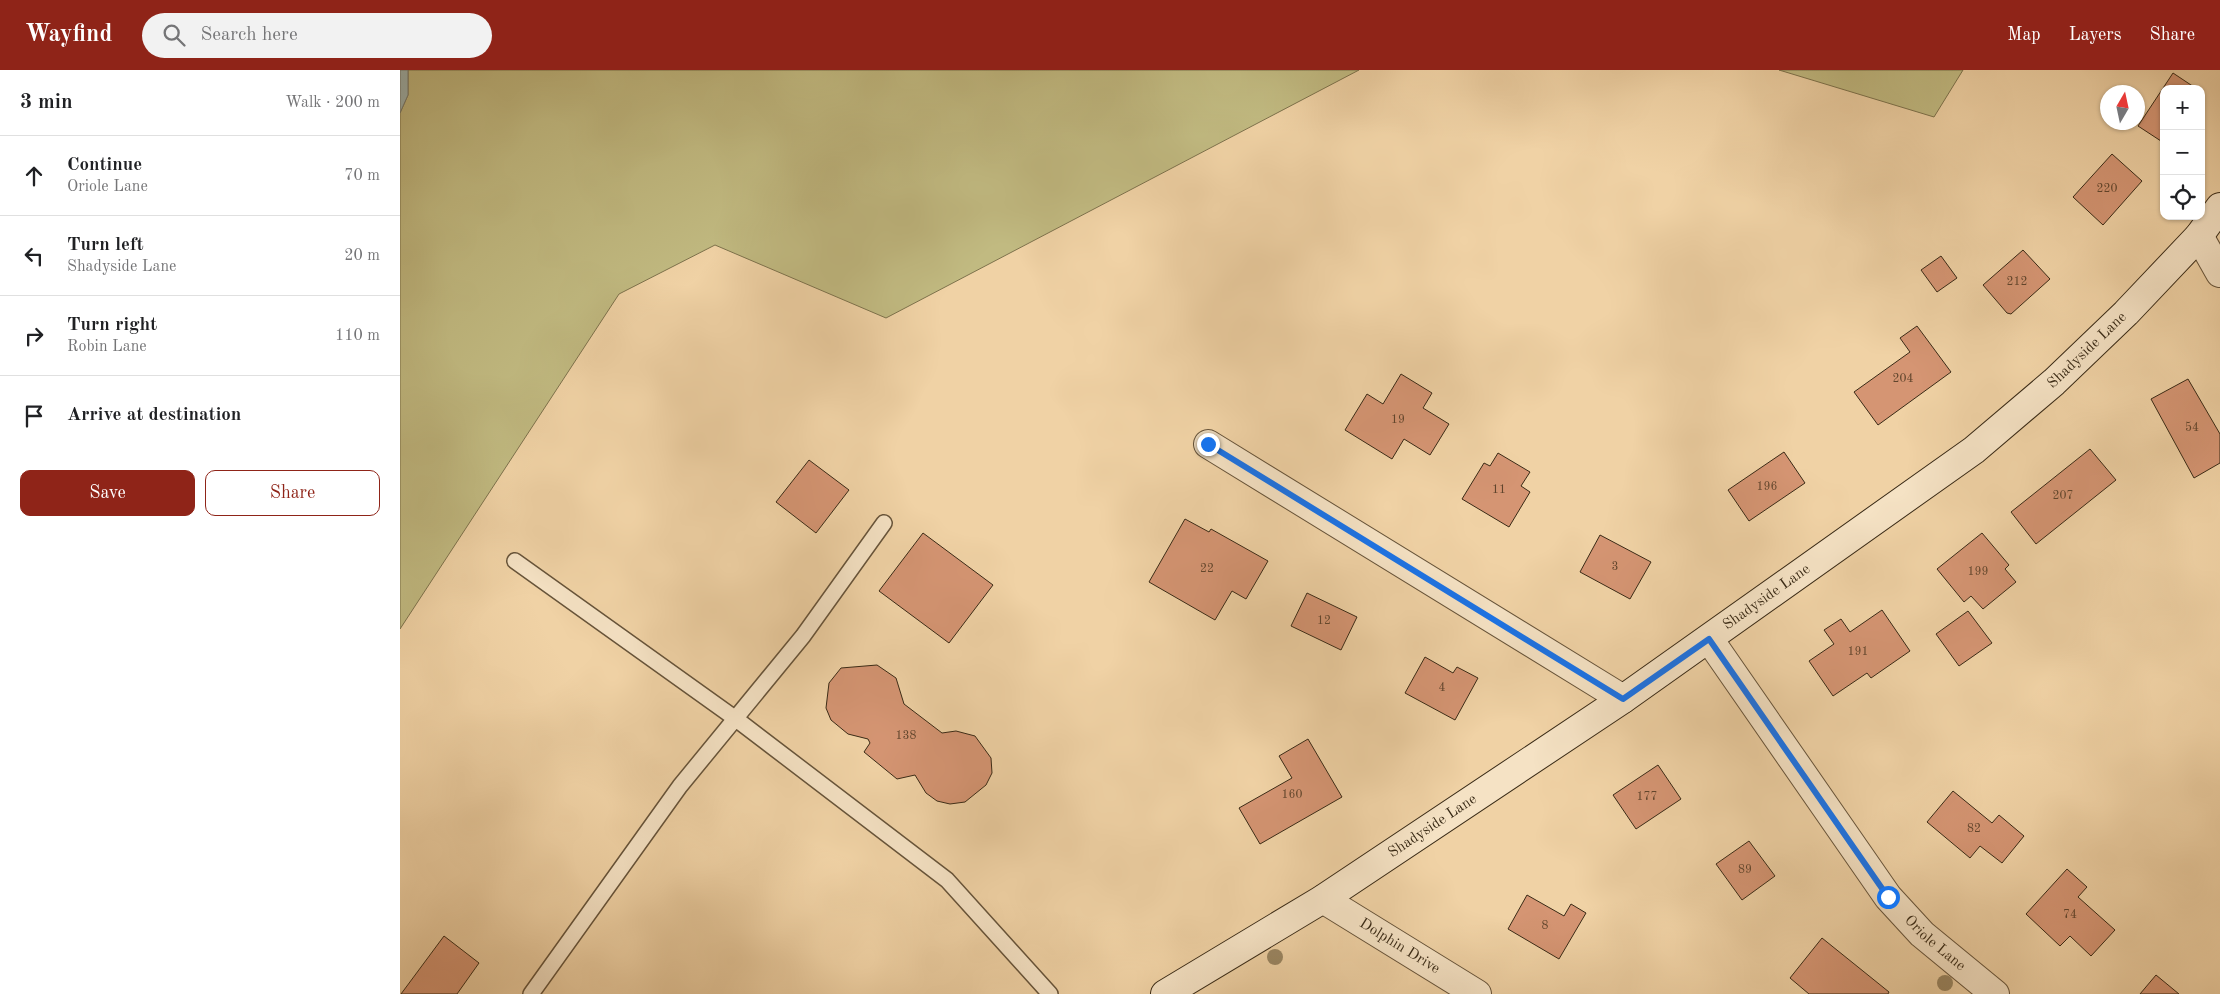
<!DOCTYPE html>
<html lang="en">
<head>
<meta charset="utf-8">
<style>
  body { margin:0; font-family:"Old Standard TT",serif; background:#f2f2f2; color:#202124 }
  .controls { position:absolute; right:15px; top:15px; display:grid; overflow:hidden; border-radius:10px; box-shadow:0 1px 4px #0004 }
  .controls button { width:45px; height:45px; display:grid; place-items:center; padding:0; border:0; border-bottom:1px solid #e0e0e0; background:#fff; color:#202124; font:25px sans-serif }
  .compass { position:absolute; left:1700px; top:15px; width:45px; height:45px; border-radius:50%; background:#fff; box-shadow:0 1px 4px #0004; rotate:9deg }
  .stop { position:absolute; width:15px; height:15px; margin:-11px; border:4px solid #1a73e8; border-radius:50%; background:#fff }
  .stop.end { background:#1a73e8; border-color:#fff; box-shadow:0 1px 5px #0008 }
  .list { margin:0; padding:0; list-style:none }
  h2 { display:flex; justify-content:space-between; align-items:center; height:65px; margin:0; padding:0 20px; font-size:21px }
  h2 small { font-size:16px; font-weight:400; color:#757577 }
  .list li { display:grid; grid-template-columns:32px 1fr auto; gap:15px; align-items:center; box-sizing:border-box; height:80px; padding:0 20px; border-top:1px solid #e0e0e0 }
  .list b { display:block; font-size:19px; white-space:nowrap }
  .list p { margin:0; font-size:16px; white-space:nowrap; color:#757577 }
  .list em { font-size:16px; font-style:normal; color:#757577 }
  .actions { display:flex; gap:10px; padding:15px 20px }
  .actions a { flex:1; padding:11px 0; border:1px solid #8f2418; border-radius:10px; text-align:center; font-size:18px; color:#8f2418 }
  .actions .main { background:#8f2418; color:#fff }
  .icon { flex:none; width:28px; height:28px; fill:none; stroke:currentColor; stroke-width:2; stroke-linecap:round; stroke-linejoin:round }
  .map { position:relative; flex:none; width:1820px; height:924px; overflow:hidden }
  header { display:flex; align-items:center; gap:30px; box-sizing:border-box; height:70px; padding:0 25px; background:#8f2418; color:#fff }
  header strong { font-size:24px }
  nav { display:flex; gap:28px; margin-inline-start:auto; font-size:18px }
  .search { width:350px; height:45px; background:#f2f2f2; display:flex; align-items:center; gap:12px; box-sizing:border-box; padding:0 18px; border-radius:28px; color:#757577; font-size:19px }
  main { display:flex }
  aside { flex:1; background:#fff }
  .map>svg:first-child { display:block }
</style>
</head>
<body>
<header>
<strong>Wayfind</strong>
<div class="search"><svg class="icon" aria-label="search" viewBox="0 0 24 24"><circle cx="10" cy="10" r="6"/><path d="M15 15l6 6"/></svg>Search here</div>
<nav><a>Map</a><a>Layers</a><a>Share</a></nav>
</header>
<main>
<aside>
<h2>3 min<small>Walk · 200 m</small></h2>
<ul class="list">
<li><svg class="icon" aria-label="ahead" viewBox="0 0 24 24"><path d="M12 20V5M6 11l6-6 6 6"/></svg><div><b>Continue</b><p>Oriole Lane</p></div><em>70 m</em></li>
<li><svg class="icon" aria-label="left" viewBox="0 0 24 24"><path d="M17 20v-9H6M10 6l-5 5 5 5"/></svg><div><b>Turn left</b><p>Shadyside Lane</p></div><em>20 m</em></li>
<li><svg class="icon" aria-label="right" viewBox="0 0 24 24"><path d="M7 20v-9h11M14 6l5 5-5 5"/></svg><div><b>Turn right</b><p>Robin Lane</p></div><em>110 m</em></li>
<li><svg class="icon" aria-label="arrive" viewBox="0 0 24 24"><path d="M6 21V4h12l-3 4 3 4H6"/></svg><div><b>Arrive at destination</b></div></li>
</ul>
<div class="actions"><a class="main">Save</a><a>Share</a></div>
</aside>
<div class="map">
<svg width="1820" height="924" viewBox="0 0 1820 924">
  <rect width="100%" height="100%" fill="#f0d2a5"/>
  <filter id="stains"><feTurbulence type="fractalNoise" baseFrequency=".004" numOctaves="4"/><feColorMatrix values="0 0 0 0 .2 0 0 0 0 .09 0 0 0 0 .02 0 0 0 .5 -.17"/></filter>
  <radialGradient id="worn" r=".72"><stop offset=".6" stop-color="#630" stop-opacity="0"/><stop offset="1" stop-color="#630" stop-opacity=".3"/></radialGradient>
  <path fill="#c1ba81" stroke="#7d724c" d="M8 0H959L486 248 315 175 219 224 0 559V43L8 25Z
    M1379 0H1563L1534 47Z"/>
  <path fill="#9eb5b1" stroke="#767d73" d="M0 0H8V25L0 43Z"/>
  <path fill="#d59573" stroke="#392a16" d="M1773 3 1797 19H1764V73L1738 56Z
    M1712 84 1742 111 1703 155 1673 127Z
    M1623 180 1650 209 1611 244 1607 243 1583 215Z
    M1541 186 1557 208 1537 222 1521 200Z
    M1517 256 1551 302 1478 355 1454 322 1510 282 1500 268Z
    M1001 304 1032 323 1023 338 1049 354 1030 385 1004 369 992 389 945 360 967 324 983 334Z
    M1788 309 1820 364V393L1794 408 1751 329Z
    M1690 379 1716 410 1636 474 1611 442Z
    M1384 382 1405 413 1349 451 1328 420Z
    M1098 383 1130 402 1121 416 1130 422 1109 457 1062 429 1084 393 1090 396Z
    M409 390 449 420 416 463 376 432Z
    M785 449 809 462 811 459 868 491 846 529 832 521 815 550 749 512Z
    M523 463 593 515 549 573 479 521Z
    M1582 463 1609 495 1605 499 1616 512 1583 539 1571 526 1564 532 1537 499Z
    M1200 465 1251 492 1230 529 1180 502Z
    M907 523 957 547 941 580 891 556Z
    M1482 540 1510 581 1471 608 1467 603 1433 626 1409 591 1434 574 1424 560 1441 549 1450 562Z
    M1568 541 1592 573 1559 596 1536 564Z
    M1025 587 1053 603 1057 597 1078 608 1055 650 1005 623Z
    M477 595 496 608 504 634 542 663 556 661 575 666 591 688 592 703 586 715 565 732 550 734 537 731 526 723 515 705 497 709 464 682 470 673 468 669 448 664 431 650 426 638 429 613 441 598Z
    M908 669 942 727 860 774 839 738 892 708 879 686Z
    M1258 695 1281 729 1236 759 1213 725Z
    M1553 721 1592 753 1599 745 1624 766 1602 793 1580 776 1570 788 1527 752Z
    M1349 771 1375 806 1342 830 1316 794Z
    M1667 799 1687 817 1678 827 1715 860 1691 886 1670 866 1660 876 1626 844Z
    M1127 825 1164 846 1171 834 1186 843 1159 889 1108 859Z
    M44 866 79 893 57 924H1Z
    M1422 868 1489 922 1488 924H1409L1390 908Z
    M1756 905 1779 924H1740Z"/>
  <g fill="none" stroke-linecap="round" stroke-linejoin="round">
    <g stroke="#67543a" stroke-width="18">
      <path id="lane" d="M115 491 336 649 547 810 650 924
        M131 924 280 716 403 566 484 453"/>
    </g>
    <g stroke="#67543a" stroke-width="30">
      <g id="street">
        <path d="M1799 166 1820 203"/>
        <path d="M808 374 1223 629"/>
        <path id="s1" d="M1309 569 1488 827 1522 864 1595 924"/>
        <path id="s2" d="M923 829 1077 924"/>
      </g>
    </g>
    <g stroke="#392a16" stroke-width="30">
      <g id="secondary">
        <path id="s3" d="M765 924 923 829 1223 629 1574 380 1654 312 1726 243 1799 166 1820 137"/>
      </g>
    </g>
    <use href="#lane" stroke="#f5e2c4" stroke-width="15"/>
    <use href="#street" stroke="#f5e2c4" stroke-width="28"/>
    <use href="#secondary" stroke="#f5e2c4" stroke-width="28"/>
  </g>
  <g fill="#9a8662">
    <circle cx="875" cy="887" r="8"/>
    <circle cx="1545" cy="913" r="8"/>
  </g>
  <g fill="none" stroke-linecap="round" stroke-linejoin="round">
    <path stroke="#1a73e8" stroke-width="6" d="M808 374 1223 629 1309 569 1488 827"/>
  </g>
  <g text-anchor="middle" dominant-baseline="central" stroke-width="4" stroke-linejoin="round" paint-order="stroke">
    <g font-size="12" fill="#60452d">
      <text x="1707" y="119">220</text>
      <text x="1617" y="212">212</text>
      <text x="1503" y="309">204</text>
      <text x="998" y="350">19</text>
      <text x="1792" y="358">54</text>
      <text x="1367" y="417">196</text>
      <text x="1099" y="420">11</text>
      <text x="1663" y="426">207</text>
      <text x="1215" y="497">3</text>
      <text x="807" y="499">22</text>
      <text x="1578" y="502">199</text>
      <text x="924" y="551">12</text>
      <text x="1458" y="582">191</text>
      <text x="1042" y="618">4</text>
      <text x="506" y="666">138</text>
      <text x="892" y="725">160</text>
      <text x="1247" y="727">177</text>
      <text x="1574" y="759">82</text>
      <text x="1345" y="800">89</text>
      <text x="1670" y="845">74</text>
      <text x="1145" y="856">8</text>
    </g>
    <g font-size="15" fill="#392a16" stroke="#f5e2c4">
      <text stroke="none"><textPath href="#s3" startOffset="1126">Shadyside Lane</textPath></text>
      <text stroke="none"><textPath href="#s3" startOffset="721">Shadyside Lane</textPath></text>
      <text stroke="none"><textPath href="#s3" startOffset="316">Shadyside Lane</textPath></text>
      <text stroke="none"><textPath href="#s1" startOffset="380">Oriole Lane</textPath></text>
      <text stroke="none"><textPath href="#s2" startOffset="90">Dolphin Drive</textPath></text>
    </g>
  </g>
  <rect width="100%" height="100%" filter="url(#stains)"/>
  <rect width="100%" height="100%" fill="url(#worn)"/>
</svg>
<div class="controls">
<button>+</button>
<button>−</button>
<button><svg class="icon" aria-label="locate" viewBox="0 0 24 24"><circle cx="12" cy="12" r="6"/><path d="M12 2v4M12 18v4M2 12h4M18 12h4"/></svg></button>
</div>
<svg class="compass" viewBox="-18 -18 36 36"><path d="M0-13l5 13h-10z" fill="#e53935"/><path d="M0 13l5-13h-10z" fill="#757577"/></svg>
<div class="stop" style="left:1488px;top:827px"></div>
<div class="stop end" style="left:808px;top:374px"></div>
</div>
</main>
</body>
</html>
